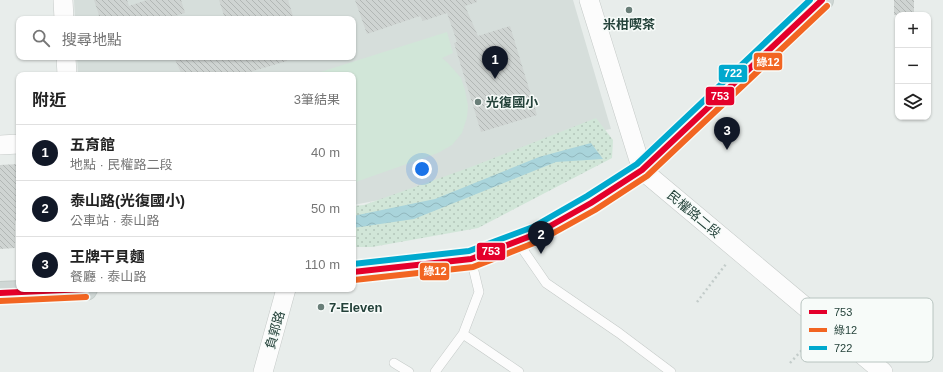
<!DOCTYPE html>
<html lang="zh-TW">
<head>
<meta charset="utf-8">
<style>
  body { margin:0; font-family:Arial,"Noto Sans TC",sans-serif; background:#f2f2f2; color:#222 }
  .controls { position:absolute; right:12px; top:12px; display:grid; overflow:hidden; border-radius:8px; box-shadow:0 1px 3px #0004 }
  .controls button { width:36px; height:36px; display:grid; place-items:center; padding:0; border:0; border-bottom:1px solid #e0e0e0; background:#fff; color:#222; font:20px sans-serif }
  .you { position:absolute; left:422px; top:169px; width:14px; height:14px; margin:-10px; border:3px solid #fff; border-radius:50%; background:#1a73e8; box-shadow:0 0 0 6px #1a73e833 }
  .badge { display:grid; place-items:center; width:26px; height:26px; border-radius:50%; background:#111827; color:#fff; font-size:13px; font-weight:700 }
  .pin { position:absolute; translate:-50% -33px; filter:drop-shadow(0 1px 2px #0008) }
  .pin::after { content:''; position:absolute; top:21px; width:14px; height:12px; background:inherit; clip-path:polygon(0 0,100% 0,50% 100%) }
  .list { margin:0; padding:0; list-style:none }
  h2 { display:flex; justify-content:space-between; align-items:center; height:52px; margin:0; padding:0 16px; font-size:17px }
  h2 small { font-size:13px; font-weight:400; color:#767676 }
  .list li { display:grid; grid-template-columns:26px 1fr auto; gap:12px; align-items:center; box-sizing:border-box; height:56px; padding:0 16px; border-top:1px solid #e0e0e0 }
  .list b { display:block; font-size:15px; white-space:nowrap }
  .list p { margin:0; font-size:13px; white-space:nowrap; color:#767676 }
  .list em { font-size:13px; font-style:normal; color:#767676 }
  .icon { flex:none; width:22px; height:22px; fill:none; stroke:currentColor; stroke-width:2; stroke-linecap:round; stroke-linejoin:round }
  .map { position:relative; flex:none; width:943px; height:372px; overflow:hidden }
  .search { position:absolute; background:#fff; box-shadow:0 1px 3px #0004; left:16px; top:16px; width:340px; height:44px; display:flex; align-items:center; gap:10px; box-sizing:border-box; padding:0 14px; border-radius:8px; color:#767676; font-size:15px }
  .panel { position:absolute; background:#fff; box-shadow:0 1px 3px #0004; left:16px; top:72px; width:340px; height:220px; border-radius:8px }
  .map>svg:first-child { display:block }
</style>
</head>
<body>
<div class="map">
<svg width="943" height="372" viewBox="0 0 943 372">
  <defs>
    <pattern id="park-dots" width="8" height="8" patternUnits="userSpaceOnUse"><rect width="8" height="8" fill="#d1e6d8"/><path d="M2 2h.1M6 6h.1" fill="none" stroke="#b3c6ba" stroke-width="1.8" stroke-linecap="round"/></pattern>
    <pattern id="water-waves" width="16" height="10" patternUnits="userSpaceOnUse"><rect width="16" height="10" fill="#a9d4db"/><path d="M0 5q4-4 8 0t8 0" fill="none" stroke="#91b7bd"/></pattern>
    <pattern id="building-back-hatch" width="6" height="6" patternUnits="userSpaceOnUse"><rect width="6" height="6" fill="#cfd4d2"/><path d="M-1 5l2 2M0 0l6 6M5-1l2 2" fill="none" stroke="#b2b7b5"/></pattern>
  </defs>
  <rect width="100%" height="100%" fill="#e8edeb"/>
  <path fill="#d6dedb" d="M74 0H573L611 129 544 141 444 188 353 205V75H78L77 57H353V19H75Z"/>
  <path fill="url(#park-dots)" d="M596 118 613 140 612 158 478 228 372 247H353V206L364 205 471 167Z"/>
  <path fill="#d1e6d8" d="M447 32 453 53 442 58 448 63 461 78 465 90 468 106 467 117 462 133 452 145 438 153 353 183V75H311Z"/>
  <path fill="url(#water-waves)" d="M591 143 603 159 556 162 414 219 353 228V216L435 199 539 157Z"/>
  <path fill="url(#building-back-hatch)" d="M94 0H127L129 6 147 0H181L185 13 165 19H99L98 16 99 15Z
    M219 0H288L294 19H225Z
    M355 0H477V2L465 6 478 36 510 26 537 115 481 132 454 43 457 42 447 13 423 21 420 16 367 34Z
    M894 0H914V15H894Z
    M174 57H287V61L240 75H182Z
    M19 164V221H15V248L0 249V165Z"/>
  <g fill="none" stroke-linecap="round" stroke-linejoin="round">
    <g stroke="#c5cac8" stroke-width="10">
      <path id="lane" d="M517 241 546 283 619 333 671 372
        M471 259 479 292 463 334 519 372
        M394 363 409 372
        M435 372 463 334"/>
    </g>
    <g stroke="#c5cac8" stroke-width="20">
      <path id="street" d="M63 0 64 19
        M589 0 642 170 883 372
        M66 57 67 75
        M0 145 19 144
        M263 372 286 289"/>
    </g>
    <g stroke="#c3ccc9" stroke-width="24">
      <path id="primary" d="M353 272 471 259 536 234 591 203 642 170 822 0
        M0 293 86 289"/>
    </g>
    <path stroke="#c3ccca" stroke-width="2.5" stroke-dasharray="2 3" stroke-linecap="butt" d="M18 225H19
      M697 302 726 264
      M790 363 813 338"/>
    <use href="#lane" stroke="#fcfcfc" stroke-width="9"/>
    <use href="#street" stroke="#fcfcfc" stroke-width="19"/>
    <use href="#primary" stroke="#cfd7d5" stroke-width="22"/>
    <g stroke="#f7fbf9" stroke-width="9">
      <path id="bus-1" d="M353 272 471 259 536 234 591 203 642 170 822 0
        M0 293 86 289"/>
    </g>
    <g stroke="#f7fbf9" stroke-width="9">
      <path id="bus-2" d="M354 280 473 267 539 241 595 210 647 176 827 6
        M0 301 86 297"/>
    </g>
    <g stroke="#f7fbf9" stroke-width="9">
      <path id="bus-3" d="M353 264 469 251 533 227 587 196 637 164 810 0"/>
    </g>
    <use href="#bus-1" stroke="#e4002b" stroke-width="6"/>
    <use href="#bus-2" stroke="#f26522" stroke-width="6"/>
    <use href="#bus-3" stroke="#00a9ce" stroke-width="6"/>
  </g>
  <g fill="#697e78" stroke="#f7fbf9" stroke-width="1.5">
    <circle cx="629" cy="10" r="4"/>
    <circle cx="478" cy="102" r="4"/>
    <circle cx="321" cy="307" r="4"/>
  </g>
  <g text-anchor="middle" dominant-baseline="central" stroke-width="3" stroke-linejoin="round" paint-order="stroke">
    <g font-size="13" font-weight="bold" fill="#24423a" stroke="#f7fbf9" text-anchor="start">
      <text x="629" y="24" text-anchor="middle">米柑喫茶</text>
      <text x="486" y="102">光復國小</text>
      <text x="329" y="307">7-Eleven</text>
    </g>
    <g font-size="13" fill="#24423a" stroke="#f7fbf9">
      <text transform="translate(694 214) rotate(40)">民權路二段</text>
      <text transform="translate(275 330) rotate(-74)">負郭路</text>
    </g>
  </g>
  <rect x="801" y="298" width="132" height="64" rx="6" fill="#f7fbf9" stroke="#b8c4c0" stroke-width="1"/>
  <rect x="809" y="310" width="18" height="4" fill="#e4002b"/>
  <rect x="809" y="328" width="18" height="4" fill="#f26522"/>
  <rect x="809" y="346" width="18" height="4" fill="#00a9ce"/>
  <g font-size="11" fill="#24423a">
    <text x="834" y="316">753</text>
    <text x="834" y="334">綠12</text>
    <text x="834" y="352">722</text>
  </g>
  <g stroke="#f7fbf9" stroke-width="1.5">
    <rect x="753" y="52" width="30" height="19" rx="4" fill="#f26522"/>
    <rect x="718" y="64" width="30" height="19" rx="4" fill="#00a9ce"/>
    <rect x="705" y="86" width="30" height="20" rx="4" fill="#e4002b"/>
    <rect x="476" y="242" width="30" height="19" rx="4" fill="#e4002b"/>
    <rect x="419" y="262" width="31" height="19" rx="4" fill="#f26522"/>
  </g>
  <g font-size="11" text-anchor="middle" font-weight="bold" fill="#fff">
    <text x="768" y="66">綠12</text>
    <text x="733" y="77">722</text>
    <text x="720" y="100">753</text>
    <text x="491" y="255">753</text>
    <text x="435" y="275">綠12</text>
  </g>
</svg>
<div class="controls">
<button>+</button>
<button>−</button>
<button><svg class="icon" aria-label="layers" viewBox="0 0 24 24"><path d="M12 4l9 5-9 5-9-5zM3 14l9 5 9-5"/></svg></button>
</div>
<div class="you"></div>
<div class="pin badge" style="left:495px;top:79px">1</div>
<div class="pin badge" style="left:541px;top:254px">2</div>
<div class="pin badge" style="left:727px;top:150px">3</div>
<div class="search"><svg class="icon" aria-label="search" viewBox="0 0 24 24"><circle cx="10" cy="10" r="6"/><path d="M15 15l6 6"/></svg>搜尋地點</div>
<section class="panel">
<h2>附近<small>3筆結果</small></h2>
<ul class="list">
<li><span class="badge">1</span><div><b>五育館</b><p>地點 · 民權路二段</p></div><em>40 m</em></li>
<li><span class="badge">2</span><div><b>泰山路(光復國小)</b><p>公車站 · 泰山路</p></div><em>50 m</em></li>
<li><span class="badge">3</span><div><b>王牌干貝麵</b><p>餐廳 · 泰山路</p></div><em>110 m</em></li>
</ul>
</section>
</div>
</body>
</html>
